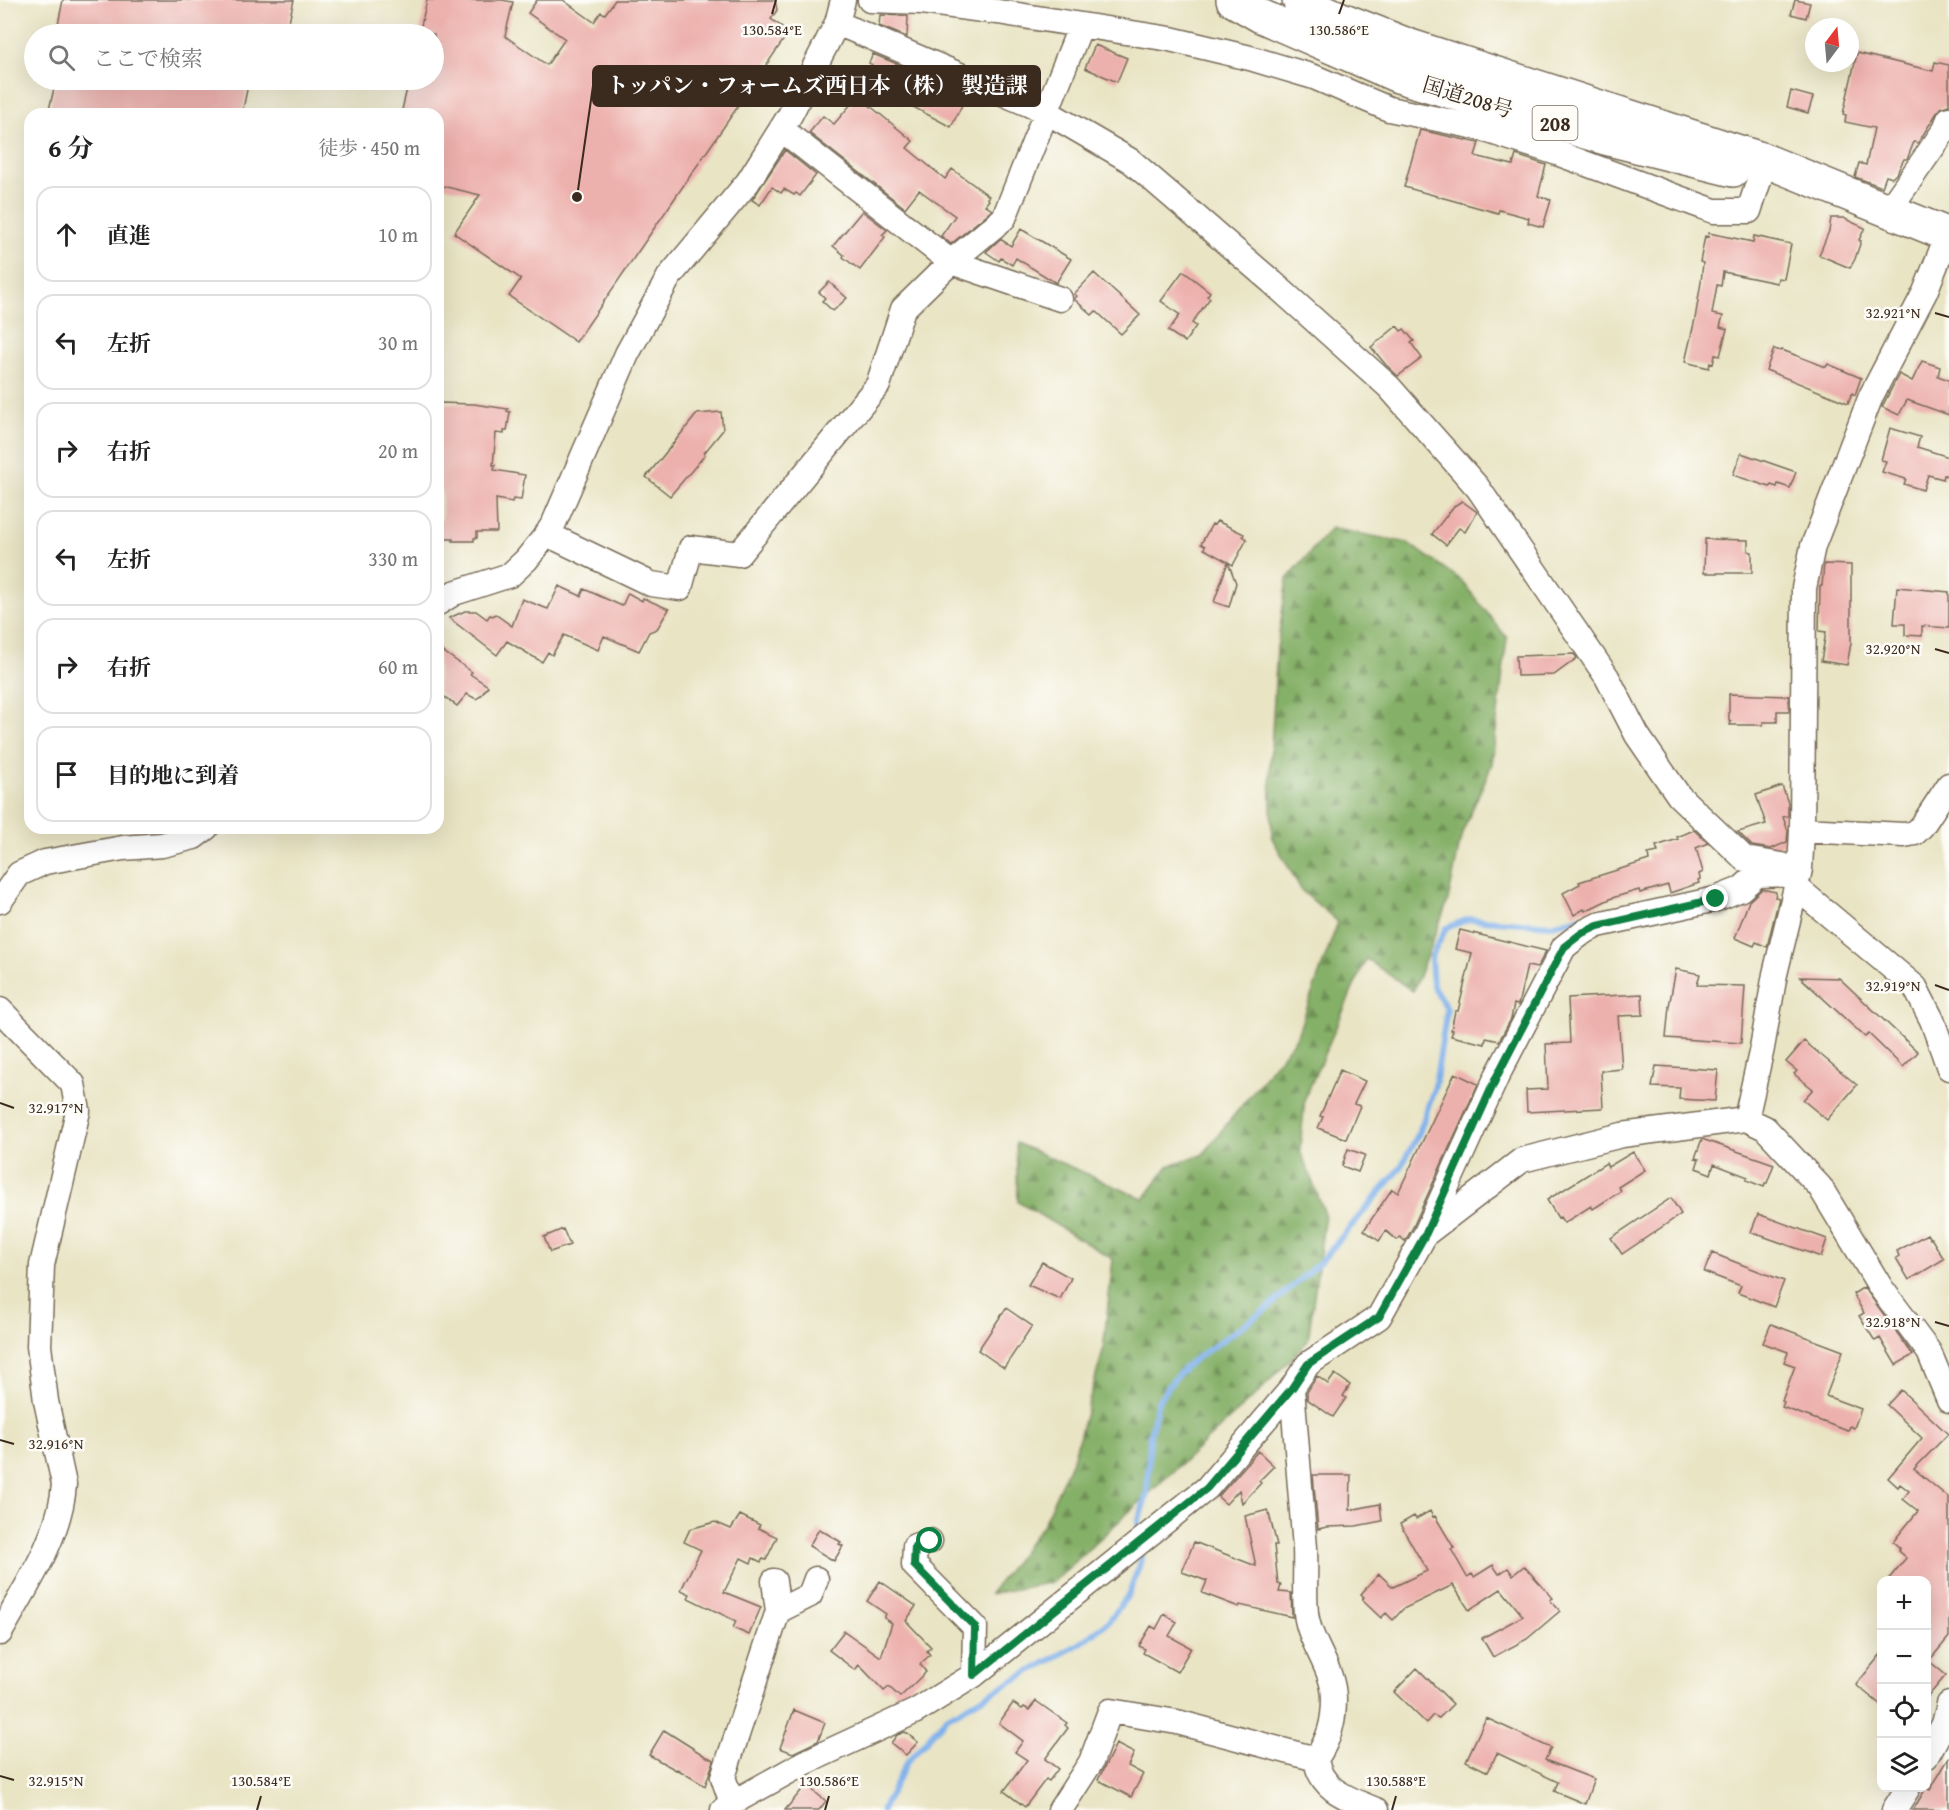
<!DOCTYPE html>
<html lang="ja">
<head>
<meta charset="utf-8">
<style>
  body { margin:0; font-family:"Gentium Book Plus","Noto Serif JP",serif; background:#f2f2f2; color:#222 }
  .controls { position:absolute; right:18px; bottom:18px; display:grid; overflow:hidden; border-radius:12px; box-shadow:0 6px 24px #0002 }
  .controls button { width:54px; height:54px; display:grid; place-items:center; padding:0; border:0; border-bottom:2px solid #e0e0e0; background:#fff; color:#222; font:30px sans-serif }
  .compass { position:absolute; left:1805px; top:18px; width:54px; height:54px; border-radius:50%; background:#fff; box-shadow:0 6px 24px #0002; rotate:16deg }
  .stop { position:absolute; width:18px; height:18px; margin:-14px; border:4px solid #0b8043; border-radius:50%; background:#fff }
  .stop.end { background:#0b8043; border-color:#fff; box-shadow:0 2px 6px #0008 }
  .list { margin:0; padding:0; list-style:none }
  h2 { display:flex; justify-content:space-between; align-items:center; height:78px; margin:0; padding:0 24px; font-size:26px }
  h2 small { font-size:20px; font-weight:400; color:#767676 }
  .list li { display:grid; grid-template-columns:39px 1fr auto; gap:18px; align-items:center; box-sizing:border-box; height:96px; margin:0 12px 12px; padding:0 12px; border:2px solid #e0e0e0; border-radius:18px }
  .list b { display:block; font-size:22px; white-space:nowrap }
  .list em { font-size:20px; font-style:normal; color:#767676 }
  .icon { flex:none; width:33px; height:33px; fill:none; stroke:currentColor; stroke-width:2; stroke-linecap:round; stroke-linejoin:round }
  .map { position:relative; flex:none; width:1949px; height:1810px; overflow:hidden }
  .search { position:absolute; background:#fff; box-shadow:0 6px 24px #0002; left:24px; top:24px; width:420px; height:66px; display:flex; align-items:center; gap:15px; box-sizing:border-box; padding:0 21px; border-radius:33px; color:#767676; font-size:22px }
  .panel { position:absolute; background:#fff; box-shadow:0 6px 24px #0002; left:24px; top:108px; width:420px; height:726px; border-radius:18px }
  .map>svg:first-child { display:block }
</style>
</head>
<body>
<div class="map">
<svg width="1949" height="1810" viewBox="0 0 1949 1810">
  <defs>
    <pattern id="forest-firs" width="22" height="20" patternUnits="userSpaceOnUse" patternTransform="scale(1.5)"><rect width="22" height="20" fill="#85b068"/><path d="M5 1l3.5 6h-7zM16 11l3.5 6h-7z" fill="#6e8f55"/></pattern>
  </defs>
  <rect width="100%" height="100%" fill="#fdfcf7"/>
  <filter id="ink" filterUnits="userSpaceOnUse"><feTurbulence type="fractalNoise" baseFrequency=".0167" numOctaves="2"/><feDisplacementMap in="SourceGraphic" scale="12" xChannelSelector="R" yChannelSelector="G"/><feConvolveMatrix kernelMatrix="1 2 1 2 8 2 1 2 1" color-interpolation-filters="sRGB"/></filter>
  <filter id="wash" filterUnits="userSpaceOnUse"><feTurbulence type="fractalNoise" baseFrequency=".008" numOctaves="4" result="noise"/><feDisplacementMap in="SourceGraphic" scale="24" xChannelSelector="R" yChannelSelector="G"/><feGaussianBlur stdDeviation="1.35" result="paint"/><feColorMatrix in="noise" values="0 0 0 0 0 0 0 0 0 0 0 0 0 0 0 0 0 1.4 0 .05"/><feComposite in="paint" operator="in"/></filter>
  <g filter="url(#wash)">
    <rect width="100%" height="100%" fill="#e9e4c4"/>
    <path fill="url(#forest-firs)" stroke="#606d43" stroke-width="1.5" d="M1331 528 1408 543 1461 580 1507 638 1492 764 1462 833 1448 901 1413 991 1366 959 1305 1098 1300 1150 1325 1214 1308 1341 1261 1390 1053 1582 990 1594 1043 1524 1074 1456 1103 1351 1113 1259 1018 1202 1016 1143 1144 1199 1168 1166 1202 1155 1296 1038 1338 922 1302 891 1272 838 1270 767 1277 648 1287 579Z"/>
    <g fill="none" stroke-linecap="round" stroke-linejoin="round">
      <path stroke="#7fb1eb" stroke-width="6" d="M1139 1534 1138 1523 1147 1493 1150 1435 1158 1401 1174 1379 1188 1364 1268 1308 1322 1260 1400 1169 1419 1133 1435 1086 1447 1009 1433 986 1431 958 1446 928 1469 919 1551 925 1600 913
        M882 1810 907 1762 946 1718 1081 1643 1108 1622 1129 1594 1142 1558 1139 1551"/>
    </g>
    <g id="blocks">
      <path fill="#edb1ad" d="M63 0H294L287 30 260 24 258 34H56Z
        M427 0H502L513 2 505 36 547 65 565 39 528 13 537 0H563L594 22 601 12 605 14 615 0H775L777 10 771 19 789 32 576 342 509 296 521 279 454 233 480 195 438 185V114H401L409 80H434V34H419Z
        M1795 0 1810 3 1806 18 1791 14Z
        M880 15 908 16 907 37 879 26Z
        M1095 45 1127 58 1117 82 1085 68Z
        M1857 53 1933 71 1935 62 1949 65V105L1940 108 1918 143 1914 142 1908 157 1907 159H1904L1897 173 1892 178 1886 176 1882 187 1855 177 1859 163 1866 165 1874 128 1845 122 1846 115 1843 114Z
        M873 54 914 71 912 76 940 91 942 87 965 99 951 127 864 81 872 65 869 63Z
        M56 80H249L242 114H48Z
        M1791 91 1813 97 1808 113 1787 107Z
        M858 96 913 141 907 148 945 179 952 169 989 196 987 198 989 200 985 205 992 210 951 244 941 236 955 216 919 190 905 208 809 133 823 116 834 124Z
        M1420 130 1479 143 1475 156 1513 165 1516 155 1546 165 1538 196 1551 200 1543 227 1528 223 1529 218 1499 210 1498 213 1404 187Z
        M785 150 816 175 800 196 796 193 794 195 784 189 781 193 772 187 760 205 752 200Z
        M862 211 887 230 882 235 885 237 860 270 843 257 844 255 833 246Z
        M1831 218H1843L1865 228 1859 240 1861 241 1855 259 1850 268 1819 255 1829 231Z
        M1021 229 1071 259 1056 283 1016 258 1012 265 1001 258 999 261 986 252 1000 239 1011 246Z
        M1709 233 1753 242 1754 236 1791 244 1784 279 1778 278 1777 283 1723 272 1721 286 1717 285 1712 314 1723 316 1720 327 1727 329 1720 356 1715 355 1713 364 1710 363 1709 368 1685 362 1695 319 1701 282 1703 263 1700 262 1705 236 1708 237Z
        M1183 271 1210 292 1207 296 1210 298 1192 323 1196 326 1185 342 1168 331 1180 315 1161 301Z
        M1094 273 1140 315 1121 334 1096 311 1092 315 1074 299 1077 296 1074 294Z
        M829 282 847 298 833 311 822 301 825 298 819 292Z
        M1397 326 1401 331 1404 329 1414 341 1411 343 1422 358 1398 376 1386 365 1371 347Z
        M1774 349 1781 351 1782 350 1826 367 1828 364 1861 378 1855 395 1852 393 1848 403 1766 370Z
        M1922 361 1940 367 1938 376 1949 380V415L1907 400 1899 415 1882 407 1899 374 1912 381Z
        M438 403 474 404 508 409 507 411 510 412 507 431H504V434L496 433 493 465H495L494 470 525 475 521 500 513 499 512 502 496 499 497 532H477V538H474V541H453V539H441V536H438V520H442V489H438Z
        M721 412 723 430 704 453 705 455 670 496 646 477 697 414Z
        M1890 428 1920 437 1917 447 1949 457V476L1944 475 1943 479 1928 475 1923 490 1904 484 1906 479 1882 472 1886 461 1881 460Z
        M1741 453 1796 472 1790 488 1778 484 1777 487 1771 485 1770 487 1733 475Z
        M1462 501 1477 512 1465 532 1459 528 1446 545 1432 534 1454 506Z
        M1217 521 1244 534 1243 536 1247 539 1233 565 1204 549 1205 546 1201 544 1212 524 1214 525Z
        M1705 539 1748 540V551L1752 552V573H1704Z
        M1228 562 1236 583 1229 607 1214 602Z
        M1824 564 1851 565V643L1847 665 1821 661 1826 632 1819 631 1820 586H1822Z
        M559 586 581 596 584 589 622 606 628 593 642 601 643 598 669 609 657 629 649 632 639 651 604 636 598 650 564 635 552 655 548 652 542 662 507 641 497 655 449 618 465 611H476L487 619 490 615 493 616 495 614 512 626 522 599 548 609Z
        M1897 587 1949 592V628L1922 626V636L1905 635V624H1894Z
        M438 648 472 672 470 674 488 686 481 696 476 699 467 694 457 706 438 692Z
        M1574 654 1577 658 1554 675 1517 676 1516 656Z
        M1729 694 1789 696V711H1777V722H1763V725H1730L1731 722 1729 721Z
        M1782 786 1788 803V816L1783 817 1788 831 1787 842 1771 849 1752 846 1738 832 1766 824 1756 795Z
        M1694 830 1708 843 1696 848 1703 872 1699 874 1700 879 1698 880 1699 883 1670 893 1668 885 1640 893 1639 890 1612 898 1585 911 1584 909 1574 915 1563 893 1580 884 1579 882 1649 860 1648 854 1658 852 1656 846 1678 839 1677 837Z
        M1762 889 1776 892 1775 897 1779 898 1767 947 1756 942 1754 946 1735 938 1749 901Z
        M1460 930 1546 951 1537 968 1527 966 1518 1005 1514 1004 1511 1019 1499 1041 1486 1038 1485 1044 1451 1036 1453 1030H1451L1455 1011H1458L1472 953 1455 949Z
        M1676 969 1700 974 1697 985 1745 986 1741 1043 1666 1038 1669 1006Z
        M1800 977 1839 978 1918 1052 1903 1067 1869 1034 1865 1037Z
        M1642 994 1643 1015 1618 1016 1622 1069 1601 1071 1603 1108 1527 1112 1526 1090 1548 1089 1546 1044 1570 1043 1568 998Z
        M1804 1041 1857 1085 1827 1120 1803 1100 1813 1089 1794 1074 1797 1071 1786 1062Z
        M1656 1066 1718 1070 1715 1101 1679 1099 1680 1088 1652 1087Z
        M1340 1070 1365 1081 1354 1104 1360 1106 1346 1139 1318 1128 1323 1117 1320 1116Z
        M1455 1073 1478 1084 1413 1227 1405 1241 1400 1237 1397 1240 1386 1231 1379 1241 1364 1230 1392 1189 1398 1193Z
        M1702 1139 1774 1164 1767 1183H1765L1764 1187 1746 1180 1748 1177 1714 1164 1711 1174 1696 1168 1699 1159 1695 1158Z
        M1348 1149 1365 1155 1358 1172 1342 1166Z
        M1633 1152 1645 1170 1618 1187 1621 1191 1593 1209 1591 1206 1564 1223 1560 1217 1558 1218 1547 1200 1606 1163 1608 1167Z
        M1671 1198 1681 1214 1622 1254 1611 1238Z
        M1758 1214 1827 1239 1821 1257 1751 1232Z
        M563 1229 570 1245 550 1252 544 1237Z
        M1927 1234 1930 1239 1931 1238 1944 1259 1909 1280 1896 1258 1899 1256 1897 1251Z
        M1712 1253 1784 1281 1774 1307 1738 1293 1741 1286 1704 1272Z
        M1042 1262 1071 1278 1060 1299 1028 1285Z
        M1864 1287 1913 1355 1896 1365 1880 1338 1875 1341 1859 1316 1864 1313 1853 1294Z
        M1006 1308 1032 1326 1004 1368 978 1350Z
        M1771 1324 1843 1351 1826 1396 1861 1409 1854 1428 1850 1426 1848 1431 1782 1407 1784 1402 1782 1401 1795 1366 1784 1362 1788 1352 1763 1343Z
        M1335 1374 1350 1385 1343 1396 1346 1398 1333 1417 1307 1399V1392L1317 1376 1328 1384Z
        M1901 1390 1948 1434 1914 1469 1949 1498V1637L1929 1661 1946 1675 1926 1699V1581H1887L1906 1558 1898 1551 1900 1548 1893 1542 1918 1511 1903 1499 1909 1491 1900 1484 1898 1487 1888 1478 1922 1438 1887 1405Z
        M1258 1451 1274 1466 1259 1481 1261 1483 1242 1503 1239 1490 1226 1504 1218 1497Z
        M1313 1475H1351L1350 1510 1380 1504 1382 1521 1356 1526 1327 1527 1318 1529Z
        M1268 1510 1277 1545H1274L1278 1584 1281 1585 1279 1592 1291 1593 1292 1617 1240 1605 1239 1607 1202 1593 1207 1581 1182 1572 1194 1542 1256 1566 1245 1516Z
        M1430 1511 1433 1517 1435 1516 1454 1548 1451 1549 1467 1577 1472 1574 1474 1577 1493 1565 1499 1574 1508 1568 1513 1575 1524 1566 1553 1598 1550 1600 1560 1611 1527 1639 1493 1657 1482 1638 1523 1616 1501 1589 1469 1610 1453 1585 1403 1609 1393 1620 1386 1613 1381 1618 1362 1600 1364 1597 1361 1594 1379 1574 1393 1587 1427 1571 1400 1524 1414 1516 1416 1519Z
        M740 1515 760 1525 758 1528 777 1537 766 1560 763 1559 761 1562 753 1558 751 1563 741 1558 724 1592 761 1607 749 1635 733 1628 736 1621 688 1598 690 1594 681 1590 701 1550 684 1542 690 1529 715 1522 731 1529Z
        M819 1529 841 1542 839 1544 843 1546 834 1561 809 1546Z
        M880 1581 916 1606 906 1621 931 1647 927 1651 930 1655 920 1664 926 1672 900 1697 889 1687 884 1691 859 1665 855 1670 829 1650 844 1631 881 1657 892 1623 884 1618 886 1614 867 1601Z
        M1164 1614 1177 1622 1169 1636 1191 1648 1177 1672 1143 1653 1145 1649 1139 1646 1151 1626 1156 1629Z
        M1881 1654V1705L1856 1685Z
        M1417 1668 1453 1704 1439 1718 1433 1715 1426 1723 1394 1692Z
        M1036 1701 1067 1723 1065 1725 1068 1728 1045 1759 1058 1769 1049 1781 1046 1779 1025 1807 1004 1791 1027 1760 1015 1752 1023 1741 999 1723 1013 1703 1022 1709 1024 1707 1029 1710Z
        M794 1710 825 1723 818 1741 793 1753 780 1748Z
        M1486 1718 1551 1748 1545 1760 1594 1779 1585 1804 1554 1791 1558 1782 1497 1753 1488 1772 1466 1761Z
        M664 1730 705 1756 714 1760 705 1786 677 1769 676 1770 649 1755Z
        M905 1732 918 1742 906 1755 891 1743 897 1735Z
        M1116 1744 1134 1753 1128 1766 1143 1774 1131 1797 1098 1780Z
        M1949 1758V1810H1913L1926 1788 1930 1790Z
        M806 1785 826 1801 819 1810H785Z"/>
    </g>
  </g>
  <g filter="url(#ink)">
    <use href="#blocks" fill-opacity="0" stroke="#786b58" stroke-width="1.5"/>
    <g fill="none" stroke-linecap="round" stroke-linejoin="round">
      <g stroke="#786b58" stroke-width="27">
        <path id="minor" d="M870 0 922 2 998 12 1170 39 1250 58 1314 77 1389 109 1476 127 1557 153 1714 211H1749L1760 177
          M837 23 1047 112 1131 161 1272 282 1389 387 1478 488 1607 677 1637 735 1679 796 1745 859 1782 865
          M1888 211 1944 131 1949 119
          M1948 234 1925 292 1871 396 1813 546 1804 588 1802 830 1800 869 1796 887 1915 987 1932 1020 1949 1068
          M951 262 1004 218 1081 25
          M951 262 1060 299
          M547 534 651 584 680 588 691 548 739 554 878 385 903 309 951 262 781 129
          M438 603 454 593 510 575 526 560 547 534 554 523 627 354 669 277 748 182 790 115 837 23 843 0
          M1802 830 1904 835 1915 833 1922 826 1949 785
          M0 901 19 874 45 862 123 848 162 845 194 837 206 828
          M0 1010 73 1084 78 1111 42 1265 39 1346 46 1401 64 1484C61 1536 25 1588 0 1633
          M1746 1119 1762 1048 1775 974 1797 883
          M1428 1232 1522 1160 1622 1135 1746 1119 1765 1128 1820 1187 1881 1288 1929 1352 1949 1400
          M1292 1388C1296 1442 1301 1495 1305 1548 1306 1570 1304 1591 1306 1613 1309 1643 1334 1668 1334 1699 1334 1723 1329 1739 1316 1759 1320 1791 1350 1799 1376 1810
          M930 1541 915 1546 914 1565 975 1627 974 1675
          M774 1581 778 1611
          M1926 1757 1944 1724 1949 1704
          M732 1803 723 1777 778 1611 810 1595 816 1579
          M723 1810 732 1803 804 1763 916 1711 974 1675 1207 1488 1292 1388 1308 1364 1379 1317 1426 1233 1497 1076 1564 947 1582 933 1598 925 1716 899 1741 889 1757 875 1799 874
          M1060 1810 1091 1762 1110 1711 1177 1722 1316 1759
          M1894 1810 1908 1788"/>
      </g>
      <g stroke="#786b58" stroke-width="36">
        <path id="highway" d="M1233 0 1261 16 1398 76 1605 138 1733 170
          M1299 0 1339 18 1410 46 1764 160 1949 235"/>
      </g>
      <use href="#minor" stroke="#fff" stroke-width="24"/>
      <use href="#highway" stroke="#fff" stroke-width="33"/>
    </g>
  </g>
  <g fill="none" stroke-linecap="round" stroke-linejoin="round" filter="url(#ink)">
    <path stroke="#0b8043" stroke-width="8" d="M930 1541 915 1546 914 1565 975 1627 974 1675 1207 1488 1292 1388 1308 1364 1379 1317 1426 1233 1497 1076 1564 947 1582 933 1598 926 1716 899"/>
  </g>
  <path fill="none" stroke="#3b2a1e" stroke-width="2" d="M772 14 776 0M1339 14 1344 0M1935 313 1949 317M1935 649 1949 653M1935 985 1949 990M0 1103 14 1108M1935 1322 1949 1326M0 1440 14 1444M0 1776 14 1780M257 1810 261 1796M825 1810 829 1796M1392 1810 1396 1796"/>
  <g text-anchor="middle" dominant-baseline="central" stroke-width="5" stroke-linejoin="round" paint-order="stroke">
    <rect fill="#fdfcf7" stroke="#75695f" stroke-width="1.5" x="1532.5" y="106" width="45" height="34" rx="4.5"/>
    <g font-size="20" font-weight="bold" fill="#3b2a1e">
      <text x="1555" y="123">208</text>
    </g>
    <g font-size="21" fill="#3b2a1e" stroke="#fdfcf7">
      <text transform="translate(1468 97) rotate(17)">国道208号</text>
    </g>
  </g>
  <g font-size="15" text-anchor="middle" fill="#3b2a1e" stroke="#fdfcf7" stroke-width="5" stroke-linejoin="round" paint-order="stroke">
    <text x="772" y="35">130.584°E</text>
    <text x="1339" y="35">130.586°E</text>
    <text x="1893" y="318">32.921°N</text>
    <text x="1893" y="654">32.920°N</text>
    <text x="1893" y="991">32.919°N</text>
    <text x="56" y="1113">32.917°N</text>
    <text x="1893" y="1327">32.918°N</text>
    <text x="56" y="1449">32.916°N</text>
    <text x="56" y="1786">32.915°N</text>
    <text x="261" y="1786">130.584°E</text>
    <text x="829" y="1786">130.586°E</text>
    <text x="1396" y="1786">130.588°E</text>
  </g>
  <path fill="none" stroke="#3b2a1e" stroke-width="2" d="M577 197L593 86"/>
  <circle fill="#3b2a1e" stroke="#fdfcf7" stroke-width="2" cx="577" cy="197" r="6"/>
  <rect fill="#3b2a1e" stroke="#3b2a1e" stroke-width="2" x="593" y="66" width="447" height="40" rx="6"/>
  <g font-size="22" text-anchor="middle" font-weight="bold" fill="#fff">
    <text x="817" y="93">トッパン・フォームズ西日本（株） 製造課</text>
  </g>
</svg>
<div class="controls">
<button>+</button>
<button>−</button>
<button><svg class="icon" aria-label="locate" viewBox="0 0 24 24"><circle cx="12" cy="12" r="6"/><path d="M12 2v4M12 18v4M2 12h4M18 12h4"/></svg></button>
<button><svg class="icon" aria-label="layers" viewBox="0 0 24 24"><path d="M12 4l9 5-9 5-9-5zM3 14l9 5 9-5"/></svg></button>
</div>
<svg class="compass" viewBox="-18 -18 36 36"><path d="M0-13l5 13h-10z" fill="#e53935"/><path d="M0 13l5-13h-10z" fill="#767676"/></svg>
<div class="stop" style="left:930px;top:1541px"></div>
<div class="stop end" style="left:1716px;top:899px"></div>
<div class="search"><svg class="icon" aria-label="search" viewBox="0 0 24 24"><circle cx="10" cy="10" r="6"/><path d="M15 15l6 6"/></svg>ここで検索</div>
<section class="panel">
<h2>6 分<small>徒歩 · 450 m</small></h2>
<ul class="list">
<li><svg class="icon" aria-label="ahead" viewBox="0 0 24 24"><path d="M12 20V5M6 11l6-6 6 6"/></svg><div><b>直進</b></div><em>10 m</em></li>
<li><svg class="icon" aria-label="left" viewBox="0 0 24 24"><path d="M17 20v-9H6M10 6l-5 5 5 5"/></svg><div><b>左折</b></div><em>30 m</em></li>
<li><svg class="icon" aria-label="right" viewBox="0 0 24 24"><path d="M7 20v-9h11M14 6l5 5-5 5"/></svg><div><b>右折</b></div><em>20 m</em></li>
<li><svg class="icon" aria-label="left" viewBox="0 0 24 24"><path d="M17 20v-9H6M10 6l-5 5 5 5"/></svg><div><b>左折</b></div><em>330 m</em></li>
<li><svg class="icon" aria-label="right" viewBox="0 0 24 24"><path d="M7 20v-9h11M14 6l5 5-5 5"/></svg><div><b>右折</b></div><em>60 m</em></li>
<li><svg class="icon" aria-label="arrive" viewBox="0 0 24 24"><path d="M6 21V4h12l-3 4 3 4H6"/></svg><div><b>目的地に到着</b></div></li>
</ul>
</section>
</div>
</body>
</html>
